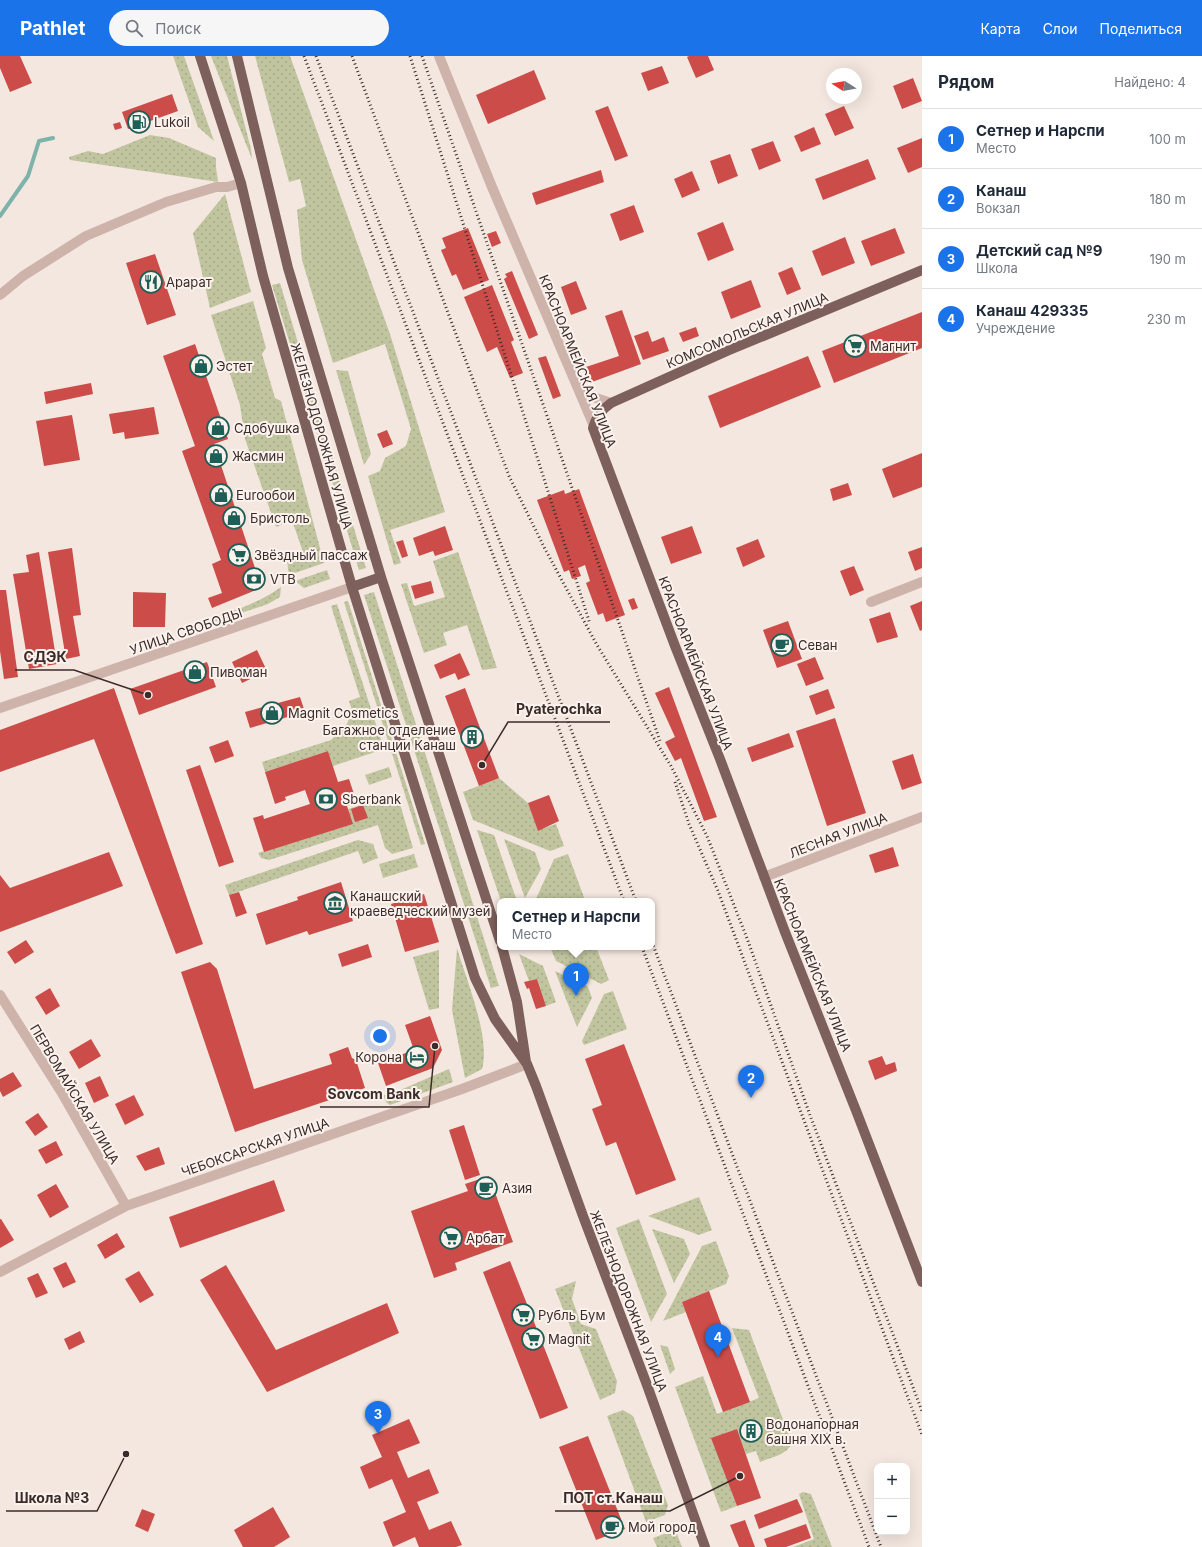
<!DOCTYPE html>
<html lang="ru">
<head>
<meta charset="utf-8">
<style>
  body { margin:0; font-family:Inter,sans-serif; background:#f6f6f7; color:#1f2937 }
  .controls { position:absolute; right:12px; bottom:12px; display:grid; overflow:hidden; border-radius:8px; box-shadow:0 4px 16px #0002 }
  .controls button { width:36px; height:36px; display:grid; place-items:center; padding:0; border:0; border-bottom:1px solid #e0e1e3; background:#fff; color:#1f2937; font:20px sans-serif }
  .compass { position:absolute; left:826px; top:12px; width:36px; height:36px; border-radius:50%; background:#fff; box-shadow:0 4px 16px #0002; rotate:281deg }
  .you { position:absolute; left:380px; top:980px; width:14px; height:14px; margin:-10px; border:3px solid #fff; border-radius:50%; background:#1a73e8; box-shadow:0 0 0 6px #1a73e833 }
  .badge { display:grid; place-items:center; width:26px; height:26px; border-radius:50%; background:#1a73e8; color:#fff; font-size:13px; font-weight:700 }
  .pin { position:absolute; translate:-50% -33px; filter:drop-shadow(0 1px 2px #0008) }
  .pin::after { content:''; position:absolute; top:21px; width:14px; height:12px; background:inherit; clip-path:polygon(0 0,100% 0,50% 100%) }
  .popup { position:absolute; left:497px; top:842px; width:158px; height:52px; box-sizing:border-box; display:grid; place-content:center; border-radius:8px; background:#fff; filter:drop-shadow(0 1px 3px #0005); font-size:13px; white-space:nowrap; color:#747a83 }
  .popup b { font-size:15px; color:#1f2937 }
  .popup::after { content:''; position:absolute; left:50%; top:100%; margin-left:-8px; border:8px solid transparent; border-top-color:#fff }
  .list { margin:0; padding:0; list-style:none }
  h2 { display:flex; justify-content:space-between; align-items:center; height:52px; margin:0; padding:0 16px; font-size:17px }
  h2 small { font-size:13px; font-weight:400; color:#747a83 }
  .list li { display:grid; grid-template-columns:26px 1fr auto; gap:12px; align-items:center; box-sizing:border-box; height:60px; padding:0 16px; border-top:1px solid #e0e1e3 }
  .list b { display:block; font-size:15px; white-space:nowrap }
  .list p { margin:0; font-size:13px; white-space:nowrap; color:#747a83 }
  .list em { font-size:13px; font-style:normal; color:#747a83 }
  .icon { flex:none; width:22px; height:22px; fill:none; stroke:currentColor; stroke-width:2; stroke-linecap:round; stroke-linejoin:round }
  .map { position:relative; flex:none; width:922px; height:1491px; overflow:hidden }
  header { display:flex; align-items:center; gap:24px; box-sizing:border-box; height:56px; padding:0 20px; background:#1a73e8; color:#fff }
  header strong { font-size:19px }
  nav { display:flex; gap:22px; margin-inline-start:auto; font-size:14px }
  .search { width:280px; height:36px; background:#f6f6f7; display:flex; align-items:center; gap:10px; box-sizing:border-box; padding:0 14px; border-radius:22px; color:#747a83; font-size:15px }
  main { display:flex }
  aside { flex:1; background:#fff }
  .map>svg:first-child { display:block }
</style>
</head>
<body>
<header>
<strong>Pathlet</strong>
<div class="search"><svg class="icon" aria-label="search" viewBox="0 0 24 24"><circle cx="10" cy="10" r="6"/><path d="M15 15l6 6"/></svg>Поиск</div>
<nav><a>Карта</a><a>Слои</a><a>Поделиться</a></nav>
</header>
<main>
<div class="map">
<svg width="922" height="1491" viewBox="0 0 922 1491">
  <defs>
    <pattern id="grass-dots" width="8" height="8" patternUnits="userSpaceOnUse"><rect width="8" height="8" fill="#c0c59f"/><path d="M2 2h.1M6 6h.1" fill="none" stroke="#a6a989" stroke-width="1.8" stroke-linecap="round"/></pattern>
  </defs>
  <rect width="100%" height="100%" fill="#f4e7e0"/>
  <path fill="url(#grass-dots)" d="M173 0H184L214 85 198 71Z
    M211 0H227L251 93 252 103Z
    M255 0H290L390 278 445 456 390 474 401 507 394 509 368 420 380 415 385 402 406 390 411 373 385 288 333 307 302 204 297 154 306 150 300 123 289 126Z
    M150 79 169 82 216 102V111L218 126 70 104 69 101 88 95 103 98Z
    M225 138 251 236 210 252 193 177Z
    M280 227 366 512 359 514 272 229Z
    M253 245 266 292 262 298 275 342 281 345 324 507 289 519 287 505 304 499 292 464 276 471 245 383 240 349 211 259Z
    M336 314 348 315 371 398 364 409Z
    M458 496 497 612 482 614 467 569 443 577 447 589 424 597 401 528 407 527 414 550 445 541 433 505Z
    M327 514 330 523 304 532 295 525Z
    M281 531 280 541 268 548 214 566 213 562C237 554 260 546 281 531Z
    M374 536 499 930H498L491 932 364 539Z
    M348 545 425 788 421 789 344 546Z
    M337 548 384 693 333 710 328 695 265 716 262 706 331 684 347 668 352 654 349 645 360 641 331 550Z
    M389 711 392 721 369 729 365 719Z
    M499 722 528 747 538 774 556 768 564 790 550 795 473 764 463 736Z
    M397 738 413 792 392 798 385 792 378 769 269 804 261 802 258 797 352 768 348 753Z
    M477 774 494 779 517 845H501Z
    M504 783 535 796 541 813 525 842Z
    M358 784 373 788 378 802 363 808 358 795 229 839 225 829Z
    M414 798 418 811 383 822 379 808Z
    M568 798 585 844 535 845 554 803Z
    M550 891H596L609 924 601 928 556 905Z
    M457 892C466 923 491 982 482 1013L465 1022 452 954Z
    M439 894V952L429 954 413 901Z
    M519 898 543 910 556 946 546 950 537 923 529 925Z
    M555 915 588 931 592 942 577 971Z
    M613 935 627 973 584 989 582 985 604 938Z
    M449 1013 453 1026 390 1049 386 1046 383 1039 391 1038Z
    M699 1141 712 1174 699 1179 648 1160Z
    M639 1163 667 1238 651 1266 616 1172Z
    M652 1173 684 1183 690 1198 674 1227Z
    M716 1185 729 1220 726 1228 682 1246 686 1256 663 1265 702 1190Z
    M576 1225 572 1243 581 1268 596 1273 617 1325 615 1337 600 1344 555 1233Z
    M732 1272 749 1274 792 1387C787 1399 772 1401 760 1406L756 1395 746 1398 737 1373 712 1382 737 1450 721 1456 675 1331 703 1320 717 1358 759 1342Z
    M660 1289 668 1291 675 1313 670 1318Z
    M623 1354 633 1360 668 1449 665 1459 646 1466 607 1360Z
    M803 1436 811 1438 832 1491H793L814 1483 799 1438Z
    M664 1478H677L682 1491H657L653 1482Z"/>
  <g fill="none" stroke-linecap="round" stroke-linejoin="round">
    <path stroke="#7eb3aa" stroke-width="4" d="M0 160 28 120 39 85 53 82"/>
  </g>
  <path fill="#cb4c48" d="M0 0H20L32 27 10 36 0 12Z
    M689 0H708L714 14 696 22 687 1Z
    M662 10 669 27 648 35 641 17Z
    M534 14 546 43 488 68 476 39Z
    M913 22 922 45 902 53 893 30Z
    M172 38 178 55 128 73 122 56Z
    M608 50 628 100 615 105 595 55Z
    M844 50 854 72 835 80 825 58Z
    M120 66 122 72 115 74 113 68Z
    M814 71 821 88 801 96 794 80Z
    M922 82V111L908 117 897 92Z
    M773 85 781 105 759 114 751 93Z
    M730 98 738 120 718 128 710 105Z
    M868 103 876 123 823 144 815 123Z
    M601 114 604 126 536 149 532 137Z
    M692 115 700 134 682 142 674 123Z
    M634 149 644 176 620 185 610 158Z
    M723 166 734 194 708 205 697 177Z
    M468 172 489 224 463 234 456 218 452 220 441 194 446 192 442 182Z
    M895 172 905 197 871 210 861 185Z
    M496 175 501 187 492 191 487 178Z
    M845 181 855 207 822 220 812 195Z
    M155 198 176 259 147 269 126 207Z
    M792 211 801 233 787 239 778 217Z
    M512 215 538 279 529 283 504 223 507 221 505 218Z
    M751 224 761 251 731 263 721 236Z
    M576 225 587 253 571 259 561 231Z
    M492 229 514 284 511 286 523 317 510 322 497 291 487 296 464 241Z
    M622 254 641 308 592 326 586 311 619 300 605 260Z
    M922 256V292L834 327 822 295Z
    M696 271 699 280 683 286 679 277Z
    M648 275 652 286 664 281 669 295 643 304 634 280Z
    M195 288 228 383 214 388 259 524 256 534 212 552 208 542 222 537 212 508 221 504 182 395 195 390 163 300Z
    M546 300 561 340 553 343 538 302Z
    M808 300 821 331 720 372 708 340Z
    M91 327 93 338 46 348 44 336Z
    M154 351 159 378 125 383 124 376 113 378 109 358Z
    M72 359 80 404 44 410 36 365Z
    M387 374 393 388 383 392 377 378Z
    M922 397V431L893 442 882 413Z
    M848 427 852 439 833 445 830 433Z
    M579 433 625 559 606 566 603 557 598 559 586 527 590 525 585 509 578 512 581 520 572 523 569 514 564 516 537 444 564 434 565 438Z
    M445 470 453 494 435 500 433 495 419 500 413 482Z
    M692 470 702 497 671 508 661 481Z
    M758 483 765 501 743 511 736 492Z
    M403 484 408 500 402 502 396 486Z
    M922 491V512L915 515 908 496Z
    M72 492 81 559 73 560 80 600 66 603 48 496Z
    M39 496 57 608 29 613 13 518 29 516 26 499Z
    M854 510 864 534 850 540 840 515Z
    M431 525 434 537 415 543 411 530Z
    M0 534H6L18 621 4 623 0 595Z
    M133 536 166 537 165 571H133Z
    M634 542 638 552 632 554 628 544Z
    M922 545V574L920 575 910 550Z
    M890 556 898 581 877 587 869 563Z
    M788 565 802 603 777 612 763 574Z
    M257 594 267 615 242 627 232 606Z
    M460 597 470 619 458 624 455 617 440 623 434 609Z
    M815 601 824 623 806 630 797 608Z
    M207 606 216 631 139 659 130 633Z
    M669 631 717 761 704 765 681 702 675 705 665 686 675 681 655 637Z
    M114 632 203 888 176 898 94 683 0 716V674Z
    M465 632 499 722 479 730 445 640Z
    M828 633 835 652 816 659 809 640Z
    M300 641 305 656 250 672 245 656Z
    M835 662 866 757 827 770 796 675Z
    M789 677 794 691 752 706 747 692Z
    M228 684 234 700 215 707 209 691Z
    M328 695 338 726 349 723 357 747 347 750 353 768 264 796 253 762 263 759 264 763 310 748 305 734 285 741 286 744 275 748 265 716Z
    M913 698 922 727 902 734 892 705Z
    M200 709 234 806 219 811 186 714Z
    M549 739 559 765 538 775 528 747Z
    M363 749 368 762 355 766 351 753Z
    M893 791 899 810 875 817 869 799Z
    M109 796 123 830 0 876V819L10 832Z
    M341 826 353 865 309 879 307 875 266 889 256 858 298 844 297 841Z
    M239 836 247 857 236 861 229 839Z
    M424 838 439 886 405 896 391 848Z
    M26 884 34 896 15 908 7 896Z
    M368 888 372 901 342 911 338 898Z
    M210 906 217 913 254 1033 332 1008 329 998 348 991 352 1002 356 1004 365 1032 235 1076 181 916Z
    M537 923 546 950 536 953 529 932 527 933 524 926Z
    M50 932 60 950 46 959 35 941Z
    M430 960 442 994 433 1012 386 1030 378 1007 414 994 405 969Z
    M91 983 101 1000 79 1013 69 996Z
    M624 988 676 1124 636 1139 616 1086 606 1090 592 1053 602 1049 585 1003Z
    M882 1000 886 1009 895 1006 897 1015 875 1024 868 1005Z
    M13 1016 22 1030 3 1041 0 1035V1023Z
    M100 1020 109 1040 94 1047 85 1027Z
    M134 1039 144 1059 125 1069 115 1048Z
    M38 1057 48 1071 35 1080 25 1066Z
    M464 1069 480 1119 465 1124 449 1074Z
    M56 1085 63 1099 46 1108 38 1094Z
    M159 1091 165 1108 145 1115 136 1100Z
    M489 1120 513 1186 455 1207 457 1214 434 1222 411 1155 468 1135 465 1128Z
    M274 1124 285 1155 180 1192 169 1161Z
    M56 1128 69 1151 50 1162 37 1139Z
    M0 1163H1L14 1184 0 1192Z
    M117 1177 125 1191 105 1203 97 1189Z
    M510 1205 568 1352 540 1363 483 1216Z
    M66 1206 76 1226 63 1232 53 1212Z
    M226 1209 276 1294 387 1247 399 1277 267 1336 200 1224Z
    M139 1215 154 1239 140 1247 125 1223Z
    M38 1217 48 1237 36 1242 27 1222Z
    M709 1235 750 1346 723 1356 682 1246Z
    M80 1275 85 1286 69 1294 64 1283Z
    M409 1363 420 1387 397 1396 408 1422 429 1413 439 1437 417 1446 429 1474 451 1465 462 1489 456 1491H419L415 1481 393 1491 383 1466 406 1456 392 1423 369 1433 360 1411 382 1401 372 1379Z
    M744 1375a7 7 0 1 1 14 0a7 7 0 1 1-14 0Z
    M737 1373 761 1442 737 1450 711 1382Z
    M588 1380 625 1473 596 1484 559 1391Z
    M797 1443 803 1456 759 1473 754 1459Z
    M273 1451 290 1481 274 1491H243L234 1474Z
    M142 1453 155 1458 148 1476 135 1470Z
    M745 1464 755 1491H739L730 1469Z
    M806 1468 811 1482 786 1491H767L764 1483Z"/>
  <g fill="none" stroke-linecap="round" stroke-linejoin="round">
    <path stroke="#ceb3ab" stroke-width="10" d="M439 0 492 131 594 370
      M0 239 23 220 86 180 166 146 216 131H227L241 127
      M577 330 596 342 611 347
      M871 546 922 526
      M0 652 352 531
      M764 821 922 761
      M0 939 62 1037 126 1150
      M0 1216 126 1150 462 1033 527 1008"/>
    <path stroke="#7d5f5b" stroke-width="10" d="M200 0 241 127 263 220 352 531 475 922 495 963 527 1008 536 1030 583 1160 647 1329 705 1491
      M237 0 288 212 381 521 500 885
      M922 214 727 295 611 347C601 354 596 361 593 372L675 590 720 703 785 876 857 1057 922 1226
      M352 531 381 521
      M502 891 517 946 526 1006"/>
    <path stroke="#3b2c2a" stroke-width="3" stroke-dasharray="1 3" stroke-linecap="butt" d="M304 0 624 845
      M316 0 636 845
      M352 0 509 420 545 493 597 589 671 710 707 780 748 885 811 1062 922 1355
      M410 0 590 568
      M422 0 660 685
      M675 726 689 768 718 835 922 1379
      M652 886 881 1491
      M642 891 869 1491"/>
  </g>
  <defs>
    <g id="fuel-ring" transform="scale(1.15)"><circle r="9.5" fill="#fbf2ed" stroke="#1d5f56" stroke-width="1.5"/><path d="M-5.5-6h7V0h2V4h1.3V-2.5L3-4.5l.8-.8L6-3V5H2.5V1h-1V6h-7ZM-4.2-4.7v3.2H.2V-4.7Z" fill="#1d5f56"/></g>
    <g id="restaurant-ring" transform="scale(1.15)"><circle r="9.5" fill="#fbf2ed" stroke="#1d5f56" stroke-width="1.5"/><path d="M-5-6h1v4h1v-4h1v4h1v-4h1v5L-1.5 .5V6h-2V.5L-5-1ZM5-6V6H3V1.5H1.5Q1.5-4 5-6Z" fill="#1d5f56"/></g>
    <g id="supermarket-ring" transform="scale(1.15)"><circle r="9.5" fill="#fbf2ed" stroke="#1d5f56" stroke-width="1.5"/><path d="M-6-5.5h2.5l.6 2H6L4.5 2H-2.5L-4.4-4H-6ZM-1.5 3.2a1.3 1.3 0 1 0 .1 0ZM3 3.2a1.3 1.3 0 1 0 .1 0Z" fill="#1d5f56"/></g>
    <g id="shop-ring" transform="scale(1.15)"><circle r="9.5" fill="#fbf2ed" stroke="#1d5f56" stroke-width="1.5"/><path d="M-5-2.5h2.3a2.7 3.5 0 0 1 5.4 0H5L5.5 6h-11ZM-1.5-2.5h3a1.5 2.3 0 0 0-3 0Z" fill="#1d5f56"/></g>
    <g id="bank-ring" transform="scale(1.15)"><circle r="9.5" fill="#fbf2ed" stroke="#1d5f56" stroke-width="1.5"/><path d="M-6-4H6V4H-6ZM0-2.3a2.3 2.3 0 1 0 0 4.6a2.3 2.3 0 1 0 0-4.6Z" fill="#1d5f56"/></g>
    <g id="cafe-ring" transform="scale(1.15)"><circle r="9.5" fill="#fbf2ed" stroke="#1d5f56" stroke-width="1.5"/><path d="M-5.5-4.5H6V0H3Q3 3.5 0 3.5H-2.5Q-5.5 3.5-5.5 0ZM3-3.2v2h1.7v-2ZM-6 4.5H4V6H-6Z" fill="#1d5f56"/></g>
    <g id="building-ring" transform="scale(1.15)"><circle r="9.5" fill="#fbf2ed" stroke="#1d5f56" stroke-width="1.5"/><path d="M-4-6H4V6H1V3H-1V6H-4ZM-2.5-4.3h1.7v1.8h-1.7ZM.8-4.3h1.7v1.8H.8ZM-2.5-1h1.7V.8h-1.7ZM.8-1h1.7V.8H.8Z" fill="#1d5f56"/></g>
    <g id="museum-ring" transform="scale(1.15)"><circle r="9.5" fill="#fbf2ed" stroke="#1d5f56" stroke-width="1.5"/><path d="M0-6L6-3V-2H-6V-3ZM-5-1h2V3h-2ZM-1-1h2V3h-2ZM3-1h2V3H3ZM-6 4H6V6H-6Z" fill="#1d5f56"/></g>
    <g id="hotel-ring" transform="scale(1.15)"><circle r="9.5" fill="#fbf2ed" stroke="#1d5f56" stroke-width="1.5"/><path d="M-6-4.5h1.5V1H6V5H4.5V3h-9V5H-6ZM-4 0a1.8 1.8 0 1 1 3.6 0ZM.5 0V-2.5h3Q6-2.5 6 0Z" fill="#1d5f56"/></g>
  </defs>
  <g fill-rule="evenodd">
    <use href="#fuel-ring" x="139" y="66"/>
    <use href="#restaurant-ring" x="151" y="226"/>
    <use href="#supermarket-ring" x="855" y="290"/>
    <use href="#shop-ring" x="201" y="310"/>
    <use href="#shop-ring" x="218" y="372"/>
    <use href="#shop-ring" x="216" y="400"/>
    <use href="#shop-ring" x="221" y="439"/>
    <use href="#shop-ring" x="234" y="462"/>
    <use href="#supermarket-ring" x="239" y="499"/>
    <use href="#bank-ring" x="254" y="523"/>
    <use href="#cafe-ring" x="782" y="589"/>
    <use href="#shop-ring" x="195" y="616"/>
    <use href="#shop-ring" x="272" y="657"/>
    <use href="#building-ring" x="472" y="681"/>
    <use href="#bank-ring" x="326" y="743"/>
    <use href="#museum-ring" x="335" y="847"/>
    <use href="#hotel-ring" x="417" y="1001"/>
    <use href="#cafe-ring" x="486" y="1132"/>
    <use href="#supermarket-ring" x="451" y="1182"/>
    <use href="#supermarket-ring" x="523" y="1259"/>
    <use href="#supermarket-ring" x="533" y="1283"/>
    <use href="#building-ring" x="751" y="1375"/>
    <use href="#cafe-ring" x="612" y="1471"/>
  </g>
  <g text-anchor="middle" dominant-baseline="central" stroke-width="4" stroke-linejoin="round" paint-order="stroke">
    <g font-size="13" fill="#3b2c2a" stroke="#fbf2ed" text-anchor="start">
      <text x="154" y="66">Lukoil</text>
      <text x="166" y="226">Арарат</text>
      <text x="870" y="290">Магнит</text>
      <text x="216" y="310">Эстет</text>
      <text x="234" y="372">Сдобушка</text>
      <text x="232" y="400">Жасмин</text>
      <text x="236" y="439">Euroобои</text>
      <text x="250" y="462">Бристоль</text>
      <text x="254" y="499">Звёздный пассаж</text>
      <text x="270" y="523">VTB</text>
      <text x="798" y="589">Севан</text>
      <text x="210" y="616">Пивоман</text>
      <text x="288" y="657">Magnit Cosmetics</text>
      <text x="456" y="674" text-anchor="end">Багажное отделение<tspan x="456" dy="15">станции Канаш</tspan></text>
      <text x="342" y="743">Sberbank</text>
      <text x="350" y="840">Канашский<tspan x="350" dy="15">краеведческий музей</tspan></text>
      <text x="402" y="1001" text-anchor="end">Корона</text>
      <text x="502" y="1132">Азия</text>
      <text x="466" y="1182">Арбат</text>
      <text x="538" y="1259">Рубль Бум</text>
      <text x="548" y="1283">Magnit</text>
      <text x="766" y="1368">Водонапорная<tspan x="766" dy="15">башня XIX в.</tspan></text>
      <text x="628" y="1471">Мой город</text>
    </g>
    <g font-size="13" fill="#3b2c2a" stroke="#fbf2ed">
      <text transform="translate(747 274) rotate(-23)">КОМСОМОЛЬСКАЯ УЛИЦА</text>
      <text transform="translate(578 305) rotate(68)">КРАСНОАРМЕЙСКАЯ УЛИЦА</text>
      <text transform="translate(322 380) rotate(74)">ЖЕЛЕЗНОДОРОЖНАЯ УЛИЦА</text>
      <text transform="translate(186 575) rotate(-19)">УЛИЦА СВОБОДЫ</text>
      <text transform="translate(696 607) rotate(69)">КРАСНОАРМЕЙСКАЯ УЛИЦА</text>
      <text transform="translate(838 779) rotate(-21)">ЛЕСНАЯ УЛИЦА</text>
      <text transform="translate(813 909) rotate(68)">КРАСНОАРМЕЙСКАЯ УЛИЦА</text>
      <text transform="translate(75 1038) rotate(59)">ПЕРВОМАЙСКАЯ УЛИЦА</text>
      <text transform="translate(255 1091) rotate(-19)">ЧЕБОКСАРСКАЯ УЛИЦА</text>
      <text transform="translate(629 1245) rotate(69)">ЖЕЛЕЗНОДОРОЖНАЯ УЛИЦА</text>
    </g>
  </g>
  <path fill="none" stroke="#3b2c2a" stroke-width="1.5" d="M148 639L74 614H15M482 709L508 666H610M435 990L429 1051H320M126 1398L97 1455H6M740 1420L670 1455H555"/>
  <g fill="#3b2c2a" stroke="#fbf2ed" stroke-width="1.5">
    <circle cx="148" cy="639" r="4"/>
    <circle cx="482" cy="709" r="4"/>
    <circle cx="435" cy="990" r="4"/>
    <circle cx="126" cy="1398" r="4"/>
    <circle cx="740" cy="1420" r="4"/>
  </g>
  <g font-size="14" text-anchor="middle" font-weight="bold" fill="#3b2c2a" stroke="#fbf2ed" stroke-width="4" stroke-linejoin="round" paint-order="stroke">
    <text x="45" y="606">СДЭК</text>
    <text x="559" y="658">Pyaterochka</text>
    <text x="374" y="1043">Sovcom Bank</text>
    <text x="52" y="1447">Школа №3</text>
    <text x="613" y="1447">ПОТ ст.Канаш</text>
  </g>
</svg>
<div class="controls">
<button>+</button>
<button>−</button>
</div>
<svg class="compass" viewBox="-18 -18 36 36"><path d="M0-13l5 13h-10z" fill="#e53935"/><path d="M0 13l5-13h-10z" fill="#747a83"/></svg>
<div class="you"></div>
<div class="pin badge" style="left:576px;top:940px">1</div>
<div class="popup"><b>Сетнер и Нарспи</b>Место</div>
<div class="pin badge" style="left:751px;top:1042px">2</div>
<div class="pin badge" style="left:378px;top:1378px">3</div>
<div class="pin badge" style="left:718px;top:1301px">4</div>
</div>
<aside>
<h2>Рядом<small>Найдено: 4</small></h2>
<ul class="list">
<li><span class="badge">1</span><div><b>Сетнер и Нарспи</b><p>Место</p></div><em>100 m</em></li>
<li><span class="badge">2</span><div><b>Канаш</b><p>Вокзал</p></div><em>180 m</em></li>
<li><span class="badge">3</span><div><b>Детский сад №9</b><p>Школа</p></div><em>190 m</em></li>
<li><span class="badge">4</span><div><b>Канаш 429335</b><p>Учреждение</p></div><em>230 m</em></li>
</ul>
</aside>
</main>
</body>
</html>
